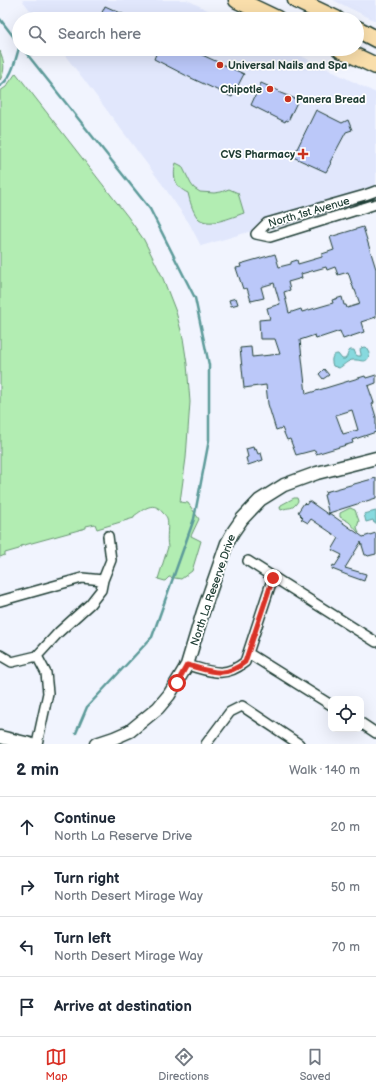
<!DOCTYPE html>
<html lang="en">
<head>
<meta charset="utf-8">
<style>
  body { margin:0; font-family:"Balsamiq Sans",sans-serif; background:#f6f6f7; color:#1f2937 }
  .controls { position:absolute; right:12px; bottom:12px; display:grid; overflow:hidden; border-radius:8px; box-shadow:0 4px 16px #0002 }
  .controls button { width:36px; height:36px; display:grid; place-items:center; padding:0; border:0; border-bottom:1px solid #e0e1e3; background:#fff; color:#1f2937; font:20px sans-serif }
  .stop { position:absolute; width:12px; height:12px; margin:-9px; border:3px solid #d93025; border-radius:50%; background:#fff }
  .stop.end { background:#d93025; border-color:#fff; box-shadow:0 1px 4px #0008 }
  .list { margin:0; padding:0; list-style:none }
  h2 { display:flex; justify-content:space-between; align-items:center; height:52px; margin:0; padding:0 16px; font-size:17px }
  h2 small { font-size:13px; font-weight:400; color:#747a83 }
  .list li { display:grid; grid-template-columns:26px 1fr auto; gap:12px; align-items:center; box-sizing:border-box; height:60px; padding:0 16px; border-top:1px solid #e0e1e3 }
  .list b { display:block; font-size:15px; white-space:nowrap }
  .list p { margin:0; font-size:13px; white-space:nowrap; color:#747a83 }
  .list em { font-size:13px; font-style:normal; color:#747a83 }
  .icon { flex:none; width:22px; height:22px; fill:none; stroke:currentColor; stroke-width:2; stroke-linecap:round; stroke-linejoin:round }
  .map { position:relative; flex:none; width:376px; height:744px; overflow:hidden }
  .search { position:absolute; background:#fff; box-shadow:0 4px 16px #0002; left:12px; right:12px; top:12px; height:44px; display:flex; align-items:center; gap:10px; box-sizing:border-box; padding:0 14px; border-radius:22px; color:#747a83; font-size:15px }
  .sheet { height:292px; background:#fff }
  nav { display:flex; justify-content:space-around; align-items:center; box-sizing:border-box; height:56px; border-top:1px solid #e0e1e3; background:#fff; font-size:11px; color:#747a83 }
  nav a { display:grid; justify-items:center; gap:2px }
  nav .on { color:#d93025 }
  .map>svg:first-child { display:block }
</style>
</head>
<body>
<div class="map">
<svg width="376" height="744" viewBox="0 0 376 744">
  <rect width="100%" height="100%" fill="#f1f4fe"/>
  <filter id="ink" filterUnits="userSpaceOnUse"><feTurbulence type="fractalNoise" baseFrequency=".025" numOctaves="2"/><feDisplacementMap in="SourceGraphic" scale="8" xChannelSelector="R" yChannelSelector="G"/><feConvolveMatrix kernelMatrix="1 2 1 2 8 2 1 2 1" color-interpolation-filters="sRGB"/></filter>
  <g filter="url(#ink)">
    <path fill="#e1e7fc" d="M22 0H187L226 19H37Z
      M333 0H376V21Z
      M60 49H287L376 93V185L363 191 265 220 259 224 255 230 201 246 189 223 162 184 85 81Z"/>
    <path fill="#b2edb2" stroke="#689573" d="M0 51C4 61 6 70 0 80Z
      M16 73 128 217 144 240 162 276 176 312 183 338 187 364 190 402 186 458 180 502 188 503 199 519 191 536 201 541 192 571 181 579 169 577 165 581 158 579 168 547C166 538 169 524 167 518 166 516 165 515 163 513 154 500 144 509 134 516V518L97 529 95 524 86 526V528L21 546 19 549 5 553V555L0 557V91L6 87Z
      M176 163 182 166 191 184 194 188 200 192 214 193 221 192 229 189 238 193 244 213C232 217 207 229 197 217 192 210 190 201 188 193 175 187 172 177 176 163Z
      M294 498H297L298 501C292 511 290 506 281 510L280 508 281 505Z
      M350 508 355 510 359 521 357 527 359 533 349 522 340 517V513Z"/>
    <path fill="#87d9de" stroke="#5d9b9a" d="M364 347 367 348 370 353C367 366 361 359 353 360 348 360 343 366 339 368L333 366C331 361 331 354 338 354L342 359H345C348 356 347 353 350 350H354L356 355 358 356H361V354L360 350 361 348Z
      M376 511V523H374L373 520 366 522 364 514Z"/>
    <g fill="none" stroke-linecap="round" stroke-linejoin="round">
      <path stroke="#5d9b9a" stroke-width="2.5" d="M0 19 19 44
        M23 49 150 209 195 298 209 365V440L194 519 152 637 87 707 76 733
        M0 86C12 78 15 61 19 48"/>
    </g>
    <path fill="#bbc8f9" stroke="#1f3d34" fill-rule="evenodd" d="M105 6 134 19H99Z
      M158 49H189L244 74 232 97 189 77 154 59Z
      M261 83 279 91 278 92 298 100 288 121 286 120 285 122 251 105Z
      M316 110 342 123 348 120 352 130 346 132 330 162 331 163 326 172 293 157Z
      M363 227 376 269V317L361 322 364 332 343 339 340 331 316 339 315 335 300 340 306 394 365 376 366 378 376 375V383L368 386 374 403 372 404 376 417V432L352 440 353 443 316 454 315 450 296 455 290 439 287 440 282 428 276 430 268 404 266 385 244 388 240 348 251 347 252 357 280 354 275 339H260L259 320 270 319 267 308 280 304 274 283 261 287 264 298 251 301 247 288 243 289 236 268 241 267 240 264 275 254 279 267 291 264V262L297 260 298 264 322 257V254L334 250 330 237ZM326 267 327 270 335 267 338 275 348 272 354 290H355L360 304 347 308 346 305H344L342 297 332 300 333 303 302 312 301 309 289 313 284 292 290 290 288 282 302 278 301 274ZM352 410 358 430 343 434 336 415Z
      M236 298 238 304 231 306 229 300Z
      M324 369 329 375 323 379 319 374Z
      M253 447 254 450 256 449 258 454 261 453 263 460 248 465 246 458 248 457 246 449Z
      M376 478V498L329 513 363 537 376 533V554L368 556 367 555H365L361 542 345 568 366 574 364 581 347 575 332 569 333 565 335 566 342 555 332 550 339 538 311 519 308 523 301 519 303 518 300 515 301 514 298 512 304 503 306 505 309 501 329 515 324 495 326 494 325 492Z"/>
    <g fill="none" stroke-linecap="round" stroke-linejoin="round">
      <g stroke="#1f3d34" stroke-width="12">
        <path id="street" d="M256 234 267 223 365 195 376 191
          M256 234 270 237 376 204
          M248 561 376 642
          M0 601 82 578 103 580
          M248 653 331 705
          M0 655 12 662 37 656 59 632 90 604 101 590 103 580 111 560 108 536
          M37 656 46 673 48 693 37 744
          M187 665C210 671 224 679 245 662L273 577
          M361 723 376 733
          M206 744 230 712 242 706 299 744"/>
      </g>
      <g stroke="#1f3d34" stroke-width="15">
        <path id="secondary" d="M0 737 30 744
          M96 744 114 738 130 731 158 708 169 695 187 665 203 612 227 543 233 532 242 519 260 500 284 485 317 473 376 458"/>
      </g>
      <g stroke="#1f3d34" stroke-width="19">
        <path id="highway" d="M237 0 277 19
          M296 0 336 19
          M357 29 376 39
          M340 49 376 66"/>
      </g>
      <use href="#street" stroke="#fff" stroke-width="9"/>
      <use href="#secondary" stroke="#fff" stroke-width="12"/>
      <use href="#highway" stroke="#f9deab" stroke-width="16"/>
    </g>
  </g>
  <g fill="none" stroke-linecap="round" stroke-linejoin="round" filter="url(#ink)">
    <path stroke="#d93025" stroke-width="5" d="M177 683 187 665C210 671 224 679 245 662L273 578"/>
  </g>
  <g fill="#c8321e" stroke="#fff" stroke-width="1.5">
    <circle cx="220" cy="65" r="4"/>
    <circle cx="270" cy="89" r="4"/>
    <circle cx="288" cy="99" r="4"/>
    <path d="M301 148h4v4h4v4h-4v4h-4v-4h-4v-4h4z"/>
  </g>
  <g text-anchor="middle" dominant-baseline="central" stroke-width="3.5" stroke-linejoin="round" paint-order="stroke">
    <g font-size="11" font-weight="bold" fill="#1f3d34" stroke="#fff" text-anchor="start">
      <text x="228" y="65">Universal Nails and Spa</text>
      <text x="262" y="89" text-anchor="end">Chipotle</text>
      <text x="296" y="99">Panera Bread</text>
      <text x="295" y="154" text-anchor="end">CVS Pharmacy</text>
    </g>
    <g font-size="11" fill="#1f3d34" stroke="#fff">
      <text transform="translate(309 212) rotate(-16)">North 1st Avenue</text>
      <text transform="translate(213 590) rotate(-71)">North La Reserve Drive</text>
    </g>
  </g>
</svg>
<div class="controls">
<button><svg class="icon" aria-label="locate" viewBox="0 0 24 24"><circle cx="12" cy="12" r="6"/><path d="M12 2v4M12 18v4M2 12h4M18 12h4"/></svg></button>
</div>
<div class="stop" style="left:177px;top:683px"></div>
<div class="stop end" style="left:273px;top:578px"></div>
<div class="search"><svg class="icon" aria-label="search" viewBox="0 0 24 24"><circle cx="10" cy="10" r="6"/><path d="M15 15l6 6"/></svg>Search here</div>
</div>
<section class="sheet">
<h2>2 min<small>Walk · 140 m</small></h2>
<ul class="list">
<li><svg class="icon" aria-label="ahead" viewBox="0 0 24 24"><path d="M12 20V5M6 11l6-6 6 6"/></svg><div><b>Continue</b><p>North La Reserve Drive</p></div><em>20 m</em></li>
<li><svg class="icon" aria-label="right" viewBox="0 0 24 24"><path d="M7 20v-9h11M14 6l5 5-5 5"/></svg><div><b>Turn right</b><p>North Desert Mirage Way</p></div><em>50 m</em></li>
<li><svg class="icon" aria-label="left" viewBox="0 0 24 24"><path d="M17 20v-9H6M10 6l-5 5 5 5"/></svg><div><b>Turn left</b><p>North Desert Mirage Way</p></div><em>70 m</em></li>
<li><svg class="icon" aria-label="arrive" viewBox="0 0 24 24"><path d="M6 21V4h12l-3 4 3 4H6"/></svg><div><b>Arrive at destination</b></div></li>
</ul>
</section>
<nav>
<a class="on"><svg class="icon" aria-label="map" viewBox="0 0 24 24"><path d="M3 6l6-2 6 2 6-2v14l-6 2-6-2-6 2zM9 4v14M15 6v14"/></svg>Map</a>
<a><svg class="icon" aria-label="directions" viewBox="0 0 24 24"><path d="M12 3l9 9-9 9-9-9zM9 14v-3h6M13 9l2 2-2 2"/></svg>Directions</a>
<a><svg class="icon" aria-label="saved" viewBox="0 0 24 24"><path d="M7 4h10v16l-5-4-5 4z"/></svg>Saved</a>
</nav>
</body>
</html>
